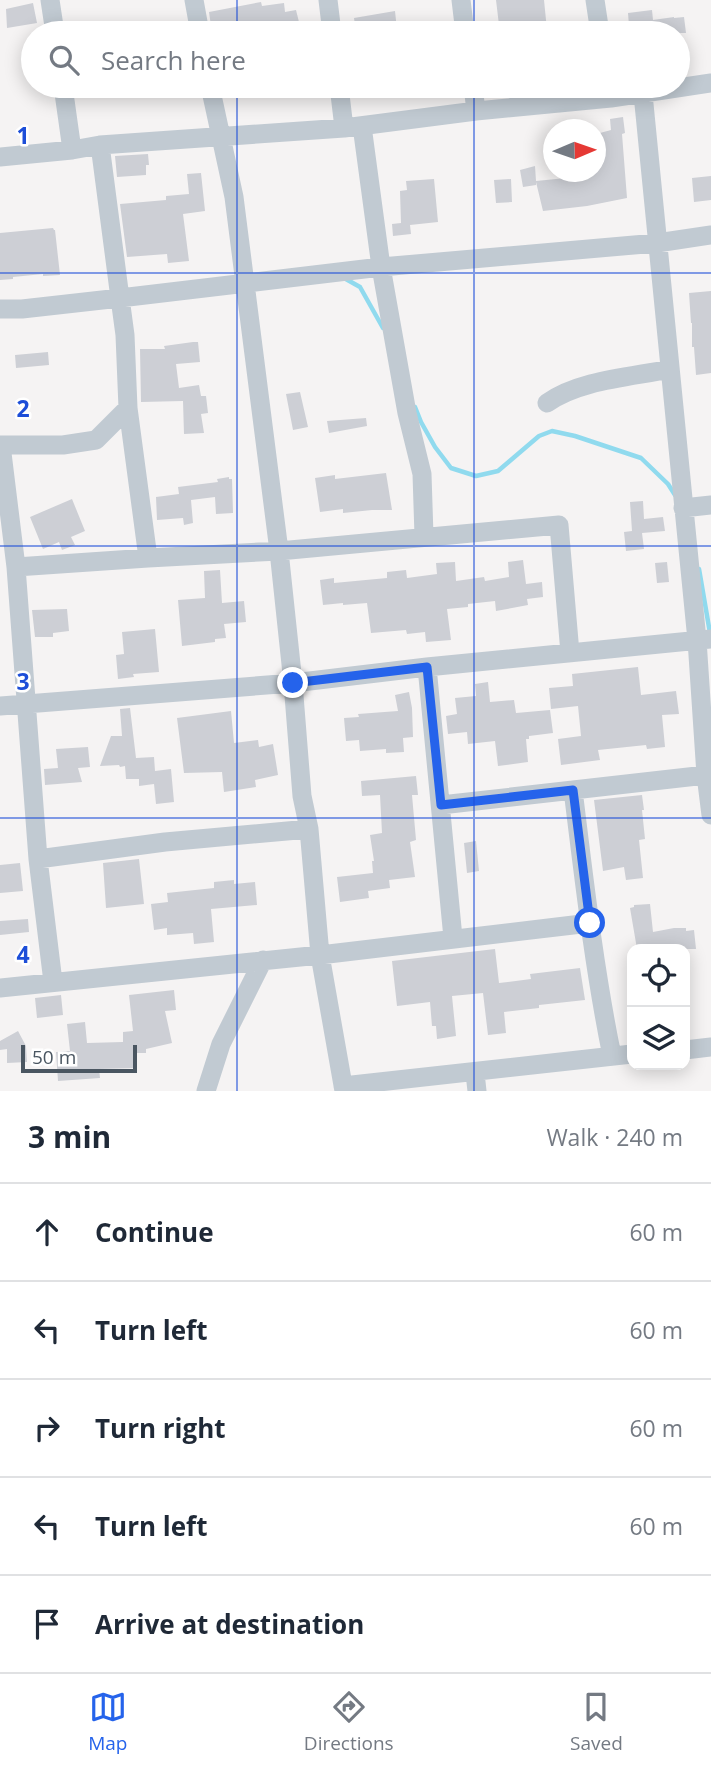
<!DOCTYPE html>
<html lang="en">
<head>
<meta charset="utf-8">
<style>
  body { margin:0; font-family:"Open Sans",sans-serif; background:#f6f6f7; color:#1f2937 }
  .controls { position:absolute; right:21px; bottom:21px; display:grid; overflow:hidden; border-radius:14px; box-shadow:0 4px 18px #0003 }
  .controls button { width:63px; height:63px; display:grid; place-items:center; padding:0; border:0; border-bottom:2px solid #e0e1e3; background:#fff; color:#1f2937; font:35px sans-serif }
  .compass { position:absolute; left:543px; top:119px; width:63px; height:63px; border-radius:50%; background:#fff; box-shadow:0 4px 18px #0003; rotate:88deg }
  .scale { position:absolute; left:21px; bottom:18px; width:116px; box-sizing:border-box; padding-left:7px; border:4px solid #4a5661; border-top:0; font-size:19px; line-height:24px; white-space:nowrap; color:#4a5661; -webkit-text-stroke:5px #fff; paint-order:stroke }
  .stop { position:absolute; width:21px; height:21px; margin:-16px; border:5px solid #2563eb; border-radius:50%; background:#fff }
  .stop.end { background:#2563eb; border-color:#fff; box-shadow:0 2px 7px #0008 }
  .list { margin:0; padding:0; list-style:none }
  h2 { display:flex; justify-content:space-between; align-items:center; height:91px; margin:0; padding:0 28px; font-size:30px }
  h2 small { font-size:23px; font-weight:400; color:#747a83 }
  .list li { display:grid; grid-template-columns:46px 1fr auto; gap:21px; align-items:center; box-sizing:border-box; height:98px; padding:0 28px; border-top:2px solid #e0e1e3 }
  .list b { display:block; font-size:26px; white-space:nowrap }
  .list em { font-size:23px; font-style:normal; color:#747a83 }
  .icon { flex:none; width:38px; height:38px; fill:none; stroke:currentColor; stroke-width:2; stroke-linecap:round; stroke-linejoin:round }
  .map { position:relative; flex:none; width:711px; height:1091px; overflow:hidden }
  .search { position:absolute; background:#fff; box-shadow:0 4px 18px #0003; left:21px; right:21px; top:21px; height:77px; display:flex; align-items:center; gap:18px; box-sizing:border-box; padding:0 24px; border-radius:38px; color:#747a83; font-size:26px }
  .sheet { height:581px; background:#fff }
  nav { display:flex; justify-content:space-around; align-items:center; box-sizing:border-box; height:98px; border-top:2px solid #e0e1e3; background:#fff; font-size:19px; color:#747a83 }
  nav a { display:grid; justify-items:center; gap:4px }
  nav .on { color:#2563eb }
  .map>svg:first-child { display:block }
</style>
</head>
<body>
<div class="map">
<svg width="711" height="1091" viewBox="0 0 711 1091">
  <rect width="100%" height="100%" fill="#f5f3f3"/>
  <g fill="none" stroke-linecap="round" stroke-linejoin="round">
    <path stroke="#90daee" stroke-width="4.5" d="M344 278 360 287 383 328
      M415 407 421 422 435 447 451 468 476 476 498 471 539 436 552 431 575 436 641 458 668 484 675 495
      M699 569 710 633"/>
  </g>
  <path fill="#cdcfd5" d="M496 0H544L547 30 507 33 506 25H499Z
    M261 2 262 6 284 3 285 12 296 10 299 22 280 25 282 33H212L209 12Z
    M33 3 37 23 7 28 6 9Z
    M652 10 653 20 674 17V18L684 17 686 33H620L619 28 629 26 628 13Z
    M395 11 397 30 373 33H356L354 18Z
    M623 117 625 133 622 134 627 198 587 206 543 211 536 182V185L523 187 520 170 535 166 536 181 576 177 575 172H596V137L601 136 600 133 611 130 610 119Z
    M148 154 149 165H146V175L117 177 115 156Z
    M201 173 205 211 183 214 189 261 168 263 167 254 127 257 120 204 166 200V196L189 194 187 174Z
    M711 176V200L694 202 692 178Z
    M434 179 438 222 410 225 411 234 393 236 392 224 401 223 400 191 407 190 406 181Z
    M511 179 512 202 496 203 494 180Z
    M53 228 54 230H55L60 275 43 276V274L13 277V279L0 280V233Z
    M711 291V373L696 375 694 347H692V323H691L689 293Z
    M193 342H198L200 362 176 364 179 388 199 385 201 396H206L208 413 201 414 204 433 184 434 183 401 141 402 140 349H165L164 346Z
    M48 352 49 365 16 368 15 355Z
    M300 392 308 427 293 430 286 394Z
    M366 418 367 426 329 433 327 421Z
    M386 473 392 510H372L343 513V509L320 512 315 478 335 475V479Z
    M229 477V479H232L233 513 216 514 215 497 191 500 193 523 184 525 183 518 157 520 156 497 179 494 178 487 218 482 217 479Z
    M72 499 85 531 71 537 75 545 62 550 59 542 43 549 30 517Z
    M643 501 644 519 663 517 665 531 642 533 644 549 626 551 624 532 632 531 630 502Z
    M523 560 526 584 542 582 543 597 527 599 528 605 496 611 495 601 468 604V607L447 609 451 640 426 642 425 632 407 634 406 630 371 633 367 603 343 605V603L323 605 320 580 334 578V583L387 578V572L406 570 407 578 437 574 436 563 455 562 456 581 484 577 485 581 509 577 508 562Z
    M667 562 669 582 657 583 655 563Z
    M220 570 222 603 244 601 246 622 224 624 226 638 215 639V642L182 646 178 600 205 598 204 571Z
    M67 609 69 631 53 633V637H35L32 610Z
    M155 629 159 672 133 674 134 677 118 679 116 655 124 654 122 632Z
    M638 667 641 695 676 691 679 714 662 715 665 747 647 749 646 745 598 750 600 760 561 765 558 739 581 736 578 706 551 709 549 688 573 686 572 674Z
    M488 682 490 702 514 700 516 713 550 710 553 733 529 736V739H526L528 762 498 766 495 741 468 744 467 732 448 734 446 716 457 714 455 698 476 696 475 684Z
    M409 692 412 708 413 737 403 738 404 752 386 753V749L360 751 359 740 346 741 344 718 359 717 358 714 398 711 395 695Z
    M130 708 136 758 154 757 155 771 171 769 174 802 156 804 154 784 139 786V779H126L125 766 120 767 119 765 100 766 111 736H122L120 709Z
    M231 711 234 743 258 740 259 747 273 744 278 775 255 780 256 787 224 792 222 772 184 773 177 718Z
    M88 747 90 767 78 768 82 782 45 785 44 769 58 768 56 749Z
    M416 776 418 795H412L416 840 410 842 415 877 389 880 390 888 368 891 369 898 340 902 337 877 373 873 372 861H374L370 835 382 833 380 795 362 796 361 781Z
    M642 795 644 810H642L645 839 639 840 643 878 626 880 624 867 603 871 594 800Z
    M476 841 479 871 467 873 464 843Z
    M139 859 144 904 106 908 103 863Z
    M20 863 23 891 0 893V865Z
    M234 880V884L255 882 257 905 211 909 214 942 194 944 193 933 167 935V928L154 930 151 904 168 902 167 893 214 888V882Z
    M650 904 653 932 674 928H686V931L694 930 696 949H637L630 908 634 907V905Z
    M28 919 29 932 0 935V921Z
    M495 949 499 983 531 979 530 974 580 968 585 1000 539 1005V1008L504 1012 506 1033 488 1035 483 993 452 996 456 1036 437 1039 436 1026H432L430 1002 397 1006 392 961Z
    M174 990 176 1010 165 1011 172 1043 146 1049V1053H137V1068L99 1069 100 1078 58 1081 56 1052 70 1051 67 1024 85 1022 87 1043 123 1042V1032L133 1031 129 995Z
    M61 995 63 1015 37 1018 35 998Z
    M18 1031 26 1046 27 1062 7 1063V1049L0 1050V1041Z"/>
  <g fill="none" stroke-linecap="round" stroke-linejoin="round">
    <path stroke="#c1cad2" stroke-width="19" d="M50 0 55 33
      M194 0 200 33
      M328 0 332 33
      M461 0 465 33
      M595 0 600 33
      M63 86 72 150
      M210 86 234 197 279 551 293 683 302 796 309 829 320 955 344 1091
      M339 86 344 128
      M473 86 476 111
      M643 94 697 640 706 775 711 815
      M362 126 381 267 407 413 422 474 424 536
      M100 145 120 298 125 335 128 408 148 558
      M0 157 72 150 100 145 344 128 476 111 611 98 711 83
      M0 309H22L120 298 381 267 657 243 711 235
      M547 403C579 380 631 377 670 369
      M0 445H63L96 440 128 408
      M1 445 16 567 38 859 53 982
      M683 508 711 505
      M16 567 148 558 279 551 559 525 570 653
      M427 667 453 938
      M0 706 293 683 427 667 711 639
      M573 790C584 879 594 968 612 1056
      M441 805 706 775
      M38 859 165 842 309 829
      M0 988 320 955 590 923
      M685 1050 711 1047
      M475 1073 477 1091
      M343 1086 632 1054
      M206 1091 221 1044 263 960"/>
  </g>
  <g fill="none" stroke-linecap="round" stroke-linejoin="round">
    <path stroke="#2563eb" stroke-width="9" d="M293 683 427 667 441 805 573 790 590 923"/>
  </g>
  <path fill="none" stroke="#1d4ed8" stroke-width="2" stroke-opacity="0.55" d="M237 0V33M474 0V33M237 86V1091M474 86V1091M0 273H711M0 546H711M0 818H711"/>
  <g font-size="23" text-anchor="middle" font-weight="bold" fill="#1d4ed8" stroke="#fff" stroke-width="5" stroke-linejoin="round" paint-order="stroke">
    <text x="23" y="144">1</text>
    <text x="23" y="417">2</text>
    <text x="23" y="690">3</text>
    <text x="23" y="963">4</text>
  </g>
</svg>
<div class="controls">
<button><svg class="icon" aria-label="locate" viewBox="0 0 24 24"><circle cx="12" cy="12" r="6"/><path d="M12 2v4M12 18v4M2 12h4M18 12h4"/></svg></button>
<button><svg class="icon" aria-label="layers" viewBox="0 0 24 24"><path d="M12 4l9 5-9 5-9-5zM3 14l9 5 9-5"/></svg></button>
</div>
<svg class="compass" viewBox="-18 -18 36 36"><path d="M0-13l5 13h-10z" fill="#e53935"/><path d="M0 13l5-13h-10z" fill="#747a83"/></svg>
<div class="scale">50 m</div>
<div class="stop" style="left:590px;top:923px"></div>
<div class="stop end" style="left:293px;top:683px"></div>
<div class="search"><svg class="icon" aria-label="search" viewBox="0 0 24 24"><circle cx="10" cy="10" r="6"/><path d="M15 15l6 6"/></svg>Search here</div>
</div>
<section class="sheet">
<h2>3 min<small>Walk · 240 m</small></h2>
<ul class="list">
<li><svg class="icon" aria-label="ahead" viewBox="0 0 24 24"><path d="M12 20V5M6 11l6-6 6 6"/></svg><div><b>Continue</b></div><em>60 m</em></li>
<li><svg class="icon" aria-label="left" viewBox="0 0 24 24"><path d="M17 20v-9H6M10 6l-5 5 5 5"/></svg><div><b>Turn left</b></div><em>60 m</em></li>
<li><svg class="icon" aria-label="right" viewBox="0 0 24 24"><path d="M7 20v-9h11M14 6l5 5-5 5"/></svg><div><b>Turn right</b></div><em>60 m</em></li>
<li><svg class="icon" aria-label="left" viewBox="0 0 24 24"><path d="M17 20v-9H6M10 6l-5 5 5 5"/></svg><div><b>Turn left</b></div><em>60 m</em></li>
<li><svg class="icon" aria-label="arrive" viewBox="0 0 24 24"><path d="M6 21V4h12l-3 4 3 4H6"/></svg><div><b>Arrive at destination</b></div></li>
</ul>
</section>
<nav>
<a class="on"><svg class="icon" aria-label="map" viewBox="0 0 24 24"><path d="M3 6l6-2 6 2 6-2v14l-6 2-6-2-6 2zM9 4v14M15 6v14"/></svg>Map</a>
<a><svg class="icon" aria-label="directions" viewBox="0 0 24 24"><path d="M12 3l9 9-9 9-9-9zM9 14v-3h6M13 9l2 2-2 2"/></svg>Directions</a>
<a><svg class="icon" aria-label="saved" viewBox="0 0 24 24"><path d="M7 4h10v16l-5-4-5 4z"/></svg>Saved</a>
</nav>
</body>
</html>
